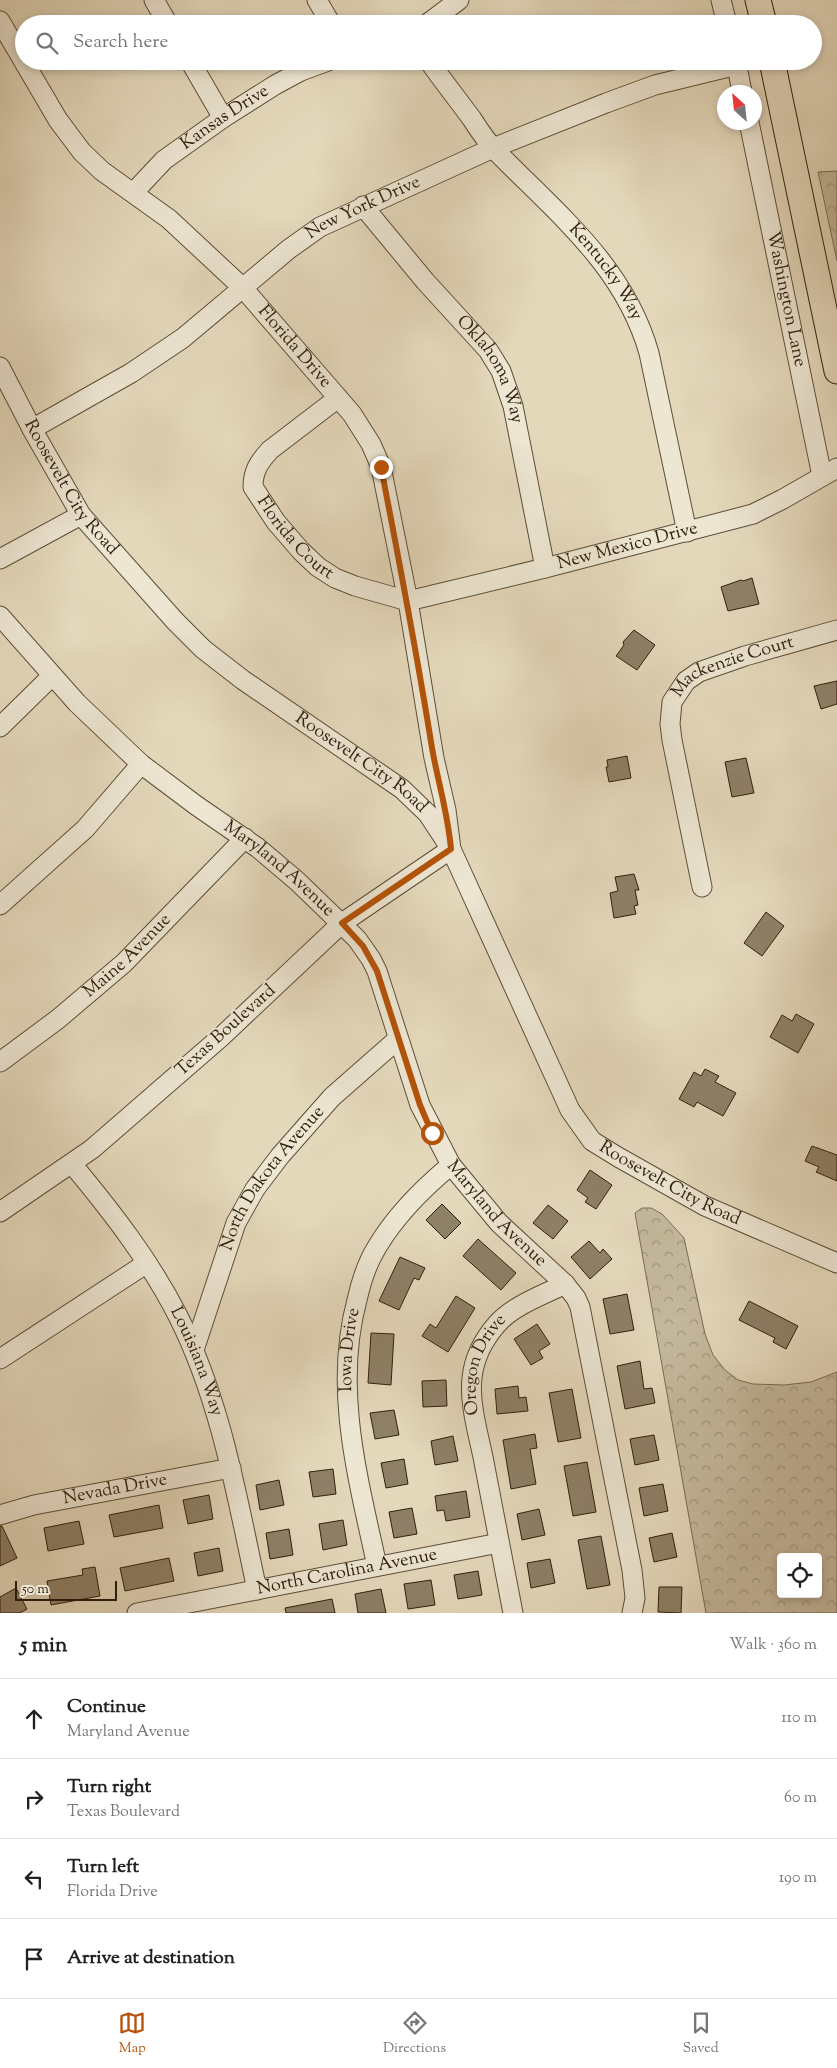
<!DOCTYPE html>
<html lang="en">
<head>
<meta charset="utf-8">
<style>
  body { margin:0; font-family:"Sorts Mill Goudy",serif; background:#f2f2f2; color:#222 }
  .controls { position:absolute; right:15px; bottom:15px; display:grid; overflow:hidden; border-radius:5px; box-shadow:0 2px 8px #0003 }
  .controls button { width:45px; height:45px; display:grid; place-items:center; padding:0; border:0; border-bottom:1px solid #e0e0e0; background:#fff; color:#222; font:25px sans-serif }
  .compass { position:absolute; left:717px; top:85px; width:45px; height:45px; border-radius:50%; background:#fff; box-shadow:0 2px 8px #0003; rotate:333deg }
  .scale { position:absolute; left:15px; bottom:12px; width:102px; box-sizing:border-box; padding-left:5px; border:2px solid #30200b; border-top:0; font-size:14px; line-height:18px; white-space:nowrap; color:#30200b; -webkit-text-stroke:4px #ede6d3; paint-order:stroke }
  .stop { position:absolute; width:15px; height:15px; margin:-11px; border:4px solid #b45309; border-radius:50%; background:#fff }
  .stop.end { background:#b45309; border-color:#fff; box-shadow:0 1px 5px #0008 }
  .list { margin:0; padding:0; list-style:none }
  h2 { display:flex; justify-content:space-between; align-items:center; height:65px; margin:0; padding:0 20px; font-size:21px }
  h2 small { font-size:16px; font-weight:400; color:#767676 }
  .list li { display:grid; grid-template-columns:32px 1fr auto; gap:15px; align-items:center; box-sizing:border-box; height:80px; padding:0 20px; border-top:1px solid #e0e0e0 }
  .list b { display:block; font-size:19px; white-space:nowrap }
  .list p { margin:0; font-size:16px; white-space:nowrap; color:#767676 }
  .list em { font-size:16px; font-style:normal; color:#767676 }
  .icon { flex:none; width:28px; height:28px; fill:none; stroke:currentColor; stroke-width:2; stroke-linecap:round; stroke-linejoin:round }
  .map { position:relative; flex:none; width:837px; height:1613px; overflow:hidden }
  .search { position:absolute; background:#fff; box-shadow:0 2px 8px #0003; left:15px; right:15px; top:15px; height:55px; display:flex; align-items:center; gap:12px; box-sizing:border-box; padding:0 18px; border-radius:28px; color:#767676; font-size:19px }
  .sheet { height:385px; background:#fff }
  nav { display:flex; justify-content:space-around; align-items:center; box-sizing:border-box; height:70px; border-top:1px solid #e0e0e0; background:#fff; font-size:14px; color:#767676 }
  nav a { display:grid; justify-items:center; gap:2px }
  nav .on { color:#b45309 }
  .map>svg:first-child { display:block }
</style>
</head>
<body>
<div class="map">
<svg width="837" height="1613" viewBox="0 0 837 1613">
  <defs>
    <pattern id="forest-crowns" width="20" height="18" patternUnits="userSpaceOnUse" patternTransform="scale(1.25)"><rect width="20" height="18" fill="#c5b99d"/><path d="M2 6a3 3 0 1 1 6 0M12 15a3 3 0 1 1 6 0" fill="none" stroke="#a0967e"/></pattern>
  </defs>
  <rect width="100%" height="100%" fill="#e4d8bb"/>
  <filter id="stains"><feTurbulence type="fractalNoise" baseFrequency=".004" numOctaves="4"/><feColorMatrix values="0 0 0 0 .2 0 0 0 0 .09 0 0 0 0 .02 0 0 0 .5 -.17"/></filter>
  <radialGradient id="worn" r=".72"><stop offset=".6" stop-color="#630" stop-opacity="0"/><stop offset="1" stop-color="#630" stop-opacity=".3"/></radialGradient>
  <path fill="url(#forest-crowns)" stroke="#7a6c54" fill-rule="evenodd" d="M837 171V261L818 172Z
    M642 1208H651L662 1214 684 1238 705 1334 713 1355 725 1370 738 1380 753 1384 784 1385 811 1382 837 1372V1613H706L635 1213ZM781 1557H818V1594H781Z"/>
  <path fill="#8e8067" stroke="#30200b" d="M752 578 759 604 728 611 721 587 741 580 743 581Z
    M634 630 655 645 637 670 616 656 624 645 623 642Z
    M837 681V704L821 709 814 686Z
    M627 756 631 778 609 782 606 767H608L607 760Z
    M746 758 754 793 732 797 725 762Z
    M634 874 639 890H635L638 905 634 906 636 914 614 918 610 893 618 891 615 877Z
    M766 912 784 926 762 956 744 943Z
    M796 1014 814 1024 798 1053 770 1037 782 1015 792 1021Z
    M705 1069 719 1076 715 1082 736 1093 723 1116 697 1102 694 1107 679 1099 694 1072 701 1076Z
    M812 1146 837 1155V1181L816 1172 819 1167 805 1161Z
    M590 1170 612 1185 596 1209 585 1202 588 1198 577 1190Z
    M442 1204 461 1223 445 1239 426 1220Z
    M548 1205 568 1221 553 1239 533 1223Z
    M478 1239 516 1273 501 1290 463 1256Z
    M589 1241 600 1253 603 1249 612 1259 590 1279 571 1257Z
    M400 1257 425 1268 419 1280 414 1278 399 1310 379 1301Z
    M627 1294 634 1330 610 1334 603 1299Z
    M456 1296 475 1308 448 1352 422 1336 430 1324 436 1328Z
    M749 1301 798 1326 786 1349 773 1342 775 1338 739 1320Z
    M537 1324 550 1344 539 1351 543 1358 531 1365 514 1339Z
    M371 1333 394 1334 391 1385 368 1383Z
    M640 1361 644 1389 652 1388 655 1403 625 1409 617 1366Z
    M446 1380 447 1406 423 1407 422 1381Z
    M518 1386 519 1398 526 1397 528 1411 497 1414 495 1389Z
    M572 1389 581 1438 558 1442 549 1393Z
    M394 1410 399 1435 375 1439 370 1413Z
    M535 1434 537 1448 530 1449 536 1484 511 1489 503 1440Z
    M654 1435 659 1460 635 1465 630 1439Z
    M453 1436 458 1461 435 1465 431 1441Z
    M404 1459 408 1484 386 1488 381 1463Z
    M587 1462 596 1512 573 1516 564 1466Z
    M333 1469 336 1494 313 1497 309 1472Z
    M279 1480 284 1505 260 1510 256 1485Z
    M663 1484 668 1511 644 1516 639 1488Z
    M466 1491 470 1517 446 1521 444 1510 437 1511 435 1496Z
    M209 1495 213 1519 188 1524 183 1500Z
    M159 1505 163 1528 114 1537 109 1515Z
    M412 1508 417 1534 394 1538 389 1512Z
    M539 1509 545 1535 522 1540 517 1514Z
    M343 1520 347 1545 323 1550 319 1524Z
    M79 1521 84 1544 48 1551 44 1528Z
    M0 1526H2L17 1558 0 1566Z
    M289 1529 293 1555 270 1559 266 1533Z
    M672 1533 677 1557 654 1562 649 1538Z
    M601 1536 610 1585 587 1589 578 1540Z
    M219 1548 223 1571 198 1576 194 1553Z
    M169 1558 174 1581 125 1591 120 1568Z
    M550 1559 555 1583 531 1588 527 1563Z
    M95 1567 100 1596 51 1605 47 1581 83 1575 82 1569Z
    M478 1571 482 1595 458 1599 454 1575Z
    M431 1580 435 1605 408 1609 404 1584Z
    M659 1587H682L681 1613 658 1612Z
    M16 1588 27 1609 20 1613H0V1597Z
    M381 1589 386 1613H358L355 1594Z
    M332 1599 335 1613H286L285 1608Z"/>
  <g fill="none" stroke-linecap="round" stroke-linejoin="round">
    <g stroke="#5d4e37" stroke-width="21">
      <g id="minor">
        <path d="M154 0 168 24"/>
        <path d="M317 0 331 24"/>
        <path d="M721 0 727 24"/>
        <path id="s1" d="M0 21 58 120 82 152 102 171 169 219 243 288 352 414 371 444 381 467 408 601 434 758 446 810 451 849 342 923 221 1037 92 1149 0 1212"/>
        <path d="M427 24 459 0"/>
        <path d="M190 61 223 118"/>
        <path id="s2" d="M429 61C443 81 458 100 472 119 479 130 486 141 495 150 556 213 624 265 649 353L687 532"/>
        <path d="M736 61 742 92"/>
        <path id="s3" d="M749 122 822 476"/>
        <path id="s4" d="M134 192 164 160 223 118 275 85 301 71 328 61"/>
        <path id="s5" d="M363 206 425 281 488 350 501 371 513 406 545 568"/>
        <path id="s6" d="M0 367 32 429 81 515 175 621 203 649 243 680 402 789 428 814 451 849 570 1110 592 1141 618 1157 705 1206 837 1263"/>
        <path id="s7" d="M338 398 270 450C259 462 253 471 253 487L276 522 301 551 318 567 335 578 355 586 408 601 545 568 753 514 783 499 837 468"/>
        <path id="s8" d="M32 429 131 373 183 338 289 249 320 227 493 148 606 103 655 85 737 65"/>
        <path d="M0 559 81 515"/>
        <path id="s9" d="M0 616 77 703 141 764 197 806 258 848 297 881 357 939 371 959 377 971 420 1105 451 1165 499 1223 565 1284 576 1298 580 1307 632 1570 635 1598 632 1613"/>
        <path d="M0 727 52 676"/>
        <path id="s10" d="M702 887 672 740 670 724 672 702 686 681 699 672 745 656 837 630"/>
        <path d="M0 905 85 829 141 764"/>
        <path id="s11" d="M0 1062 58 1019 124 963 245 838"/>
        <path id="s12" d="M72 1164C112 1212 150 1261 178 1316 221 1401 237 1497 257 1590"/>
        <path id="s13" d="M194 1350 236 1223 255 1189 280 1156 332 1097 398 1039"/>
        <path d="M0 1359 147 1263"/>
        <path id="s14" d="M0 1515 34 1505 231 1468"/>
        <path id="s15" d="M377 1566C358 1478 333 1389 357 1300 361 1282 367 1263 377 1247 396 1215 422 1189 451 1165"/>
        <path id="s16" d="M137 1613 499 1543"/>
        <path id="s17" d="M513 1613C503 1561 493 1509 483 1457 478 1433 469 1402 472 1378 474 1358 484 1339 497 1324 514 1305 543 1295 565 1284"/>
      </g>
    </g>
    <g stroke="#30200b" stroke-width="27">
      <path id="major" d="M758 0 764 24
        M772 61 837 371"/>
    </g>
    <use href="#minor" stroke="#ede6d3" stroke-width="19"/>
    <use href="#major" stroke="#e4d8bb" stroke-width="25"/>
  </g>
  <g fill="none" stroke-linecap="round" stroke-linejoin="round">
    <path stroke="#b45309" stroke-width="6" d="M381 467C399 560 417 654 432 748 438 782 448 814 451 849L342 923 363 946 377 971 420 1105 432 1133"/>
  </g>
  <g text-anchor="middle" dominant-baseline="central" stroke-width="4" stroke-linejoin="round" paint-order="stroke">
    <g font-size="18" fill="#30200b" stroke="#ede6d3">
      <text stroke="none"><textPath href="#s4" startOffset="118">Kansas Drive</textPath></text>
      <text stroke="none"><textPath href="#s8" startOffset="400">New York Drive</textPath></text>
      <text stroke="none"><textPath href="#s2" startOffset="276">Kentucky Way</textPath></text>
      <text stroke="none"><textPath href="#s3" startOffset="181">Washington Lane</textPath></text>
      <text stroke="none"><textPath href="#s1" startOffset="444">Florida Drive</textPath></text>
      <text stroke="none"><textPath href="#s5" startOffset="209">Oklahoma Way</textPath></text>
      <text stroke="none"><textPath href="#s6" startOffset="140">Roosevelt City Road</textPath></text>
      <text stroke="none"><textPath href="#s7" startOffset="194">Florida Court</textPath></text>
      <text stroke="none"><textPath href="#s7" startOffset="554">New Mexico Drive</textPath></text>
      <text stroke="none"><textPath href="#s10" startOffset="262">Mackenzie Court</textPath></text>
      <text stroke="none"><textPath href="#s6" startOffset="545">Roosevelt City Road</textPath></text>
      <text stroke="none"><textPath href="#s9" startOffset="378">Maryland Avenue</textPath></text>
      <text stroke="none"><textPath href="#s11" startOffset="166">Maine Avenue</textPath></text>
      <text transform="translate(226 1031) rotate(-42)">Texas Boulevard</text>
      <text stroke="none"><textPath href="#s13" startOffset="191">North Dakota Avenue</textPath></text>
      <text stroke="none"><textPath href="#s6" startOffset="1085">Roosevelt City Road</textPath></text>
      <text stroke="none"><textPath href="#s9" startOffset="796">Maryland Avenue</textPath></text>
      <text stroke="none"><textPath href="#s15" startOffset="219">Iowa Drive</textPath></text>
      <text stroke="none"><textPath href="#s12" startOffset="235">Louisiana Way</textPath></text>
      <text stroke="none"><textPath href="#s17" startOffset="255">Oregon Drive</textPath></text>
      <text stroke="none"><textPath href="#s14" startOffset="118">Nevada Drive</textPath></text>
      <text stroke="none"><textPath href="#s16" startOffset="214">North Carolina Avenue</textPath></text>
    </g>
  </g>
  <rect width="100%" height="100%" filter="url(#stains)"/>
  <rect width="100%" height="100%" fill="url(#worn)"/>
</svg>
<div class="controls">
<button><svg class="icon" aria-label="locate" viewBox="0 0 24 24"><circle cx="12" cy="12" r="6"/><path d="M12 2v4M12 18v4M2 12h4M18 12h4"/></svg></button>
</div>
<svg class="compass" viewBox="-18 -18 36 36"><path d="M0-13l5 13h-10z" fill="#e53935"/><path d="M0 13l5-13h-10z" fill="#767676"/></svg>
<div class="scale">50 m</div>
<div class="stop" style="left:432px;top:1133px"></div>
<div class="stop end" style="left:381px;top:467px"></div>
<div class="search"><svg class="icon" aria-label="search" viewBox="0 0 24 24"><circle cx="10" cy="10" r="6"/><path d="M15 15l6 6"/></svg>Search here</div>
</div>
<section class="sheet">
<h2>5 min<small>Walk · 360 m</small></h2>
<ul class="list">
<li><svg class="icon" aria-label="ahead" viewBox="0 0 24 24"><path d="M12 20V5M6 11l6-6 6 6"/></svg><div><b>Continue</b><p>Maryland Avenue</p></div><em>110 m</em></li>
<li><svg class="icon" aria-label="right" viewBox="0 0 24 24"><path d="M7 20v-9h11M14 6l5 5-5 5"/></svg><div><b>Turn right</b><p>Texas Boulevard</p></div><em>60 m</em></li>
<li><svg class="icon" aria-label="left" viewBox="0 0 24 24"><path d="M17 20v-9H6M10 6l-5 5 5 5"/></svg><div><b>Turn left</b><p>Florida Drive</p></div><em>190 m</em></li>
<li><svg class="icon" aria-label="arrive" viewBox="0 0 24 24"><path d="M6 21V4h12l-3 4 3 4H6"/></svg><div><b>Arrive at destination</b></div></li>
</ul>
</section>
<nav>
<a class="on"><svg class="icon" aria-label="map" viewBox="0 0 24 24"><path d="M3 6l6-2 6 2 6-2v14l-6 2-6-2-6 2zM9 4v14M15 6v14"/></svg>Map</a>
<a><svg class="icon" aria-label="directions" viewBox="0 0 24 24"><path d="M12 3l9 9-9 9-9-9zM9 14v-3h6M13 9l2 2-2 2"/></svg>Directions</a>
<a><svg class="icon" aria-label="saved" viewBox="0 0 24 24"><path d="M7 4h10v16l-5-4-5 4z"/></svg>Saved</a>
</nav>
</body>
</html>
